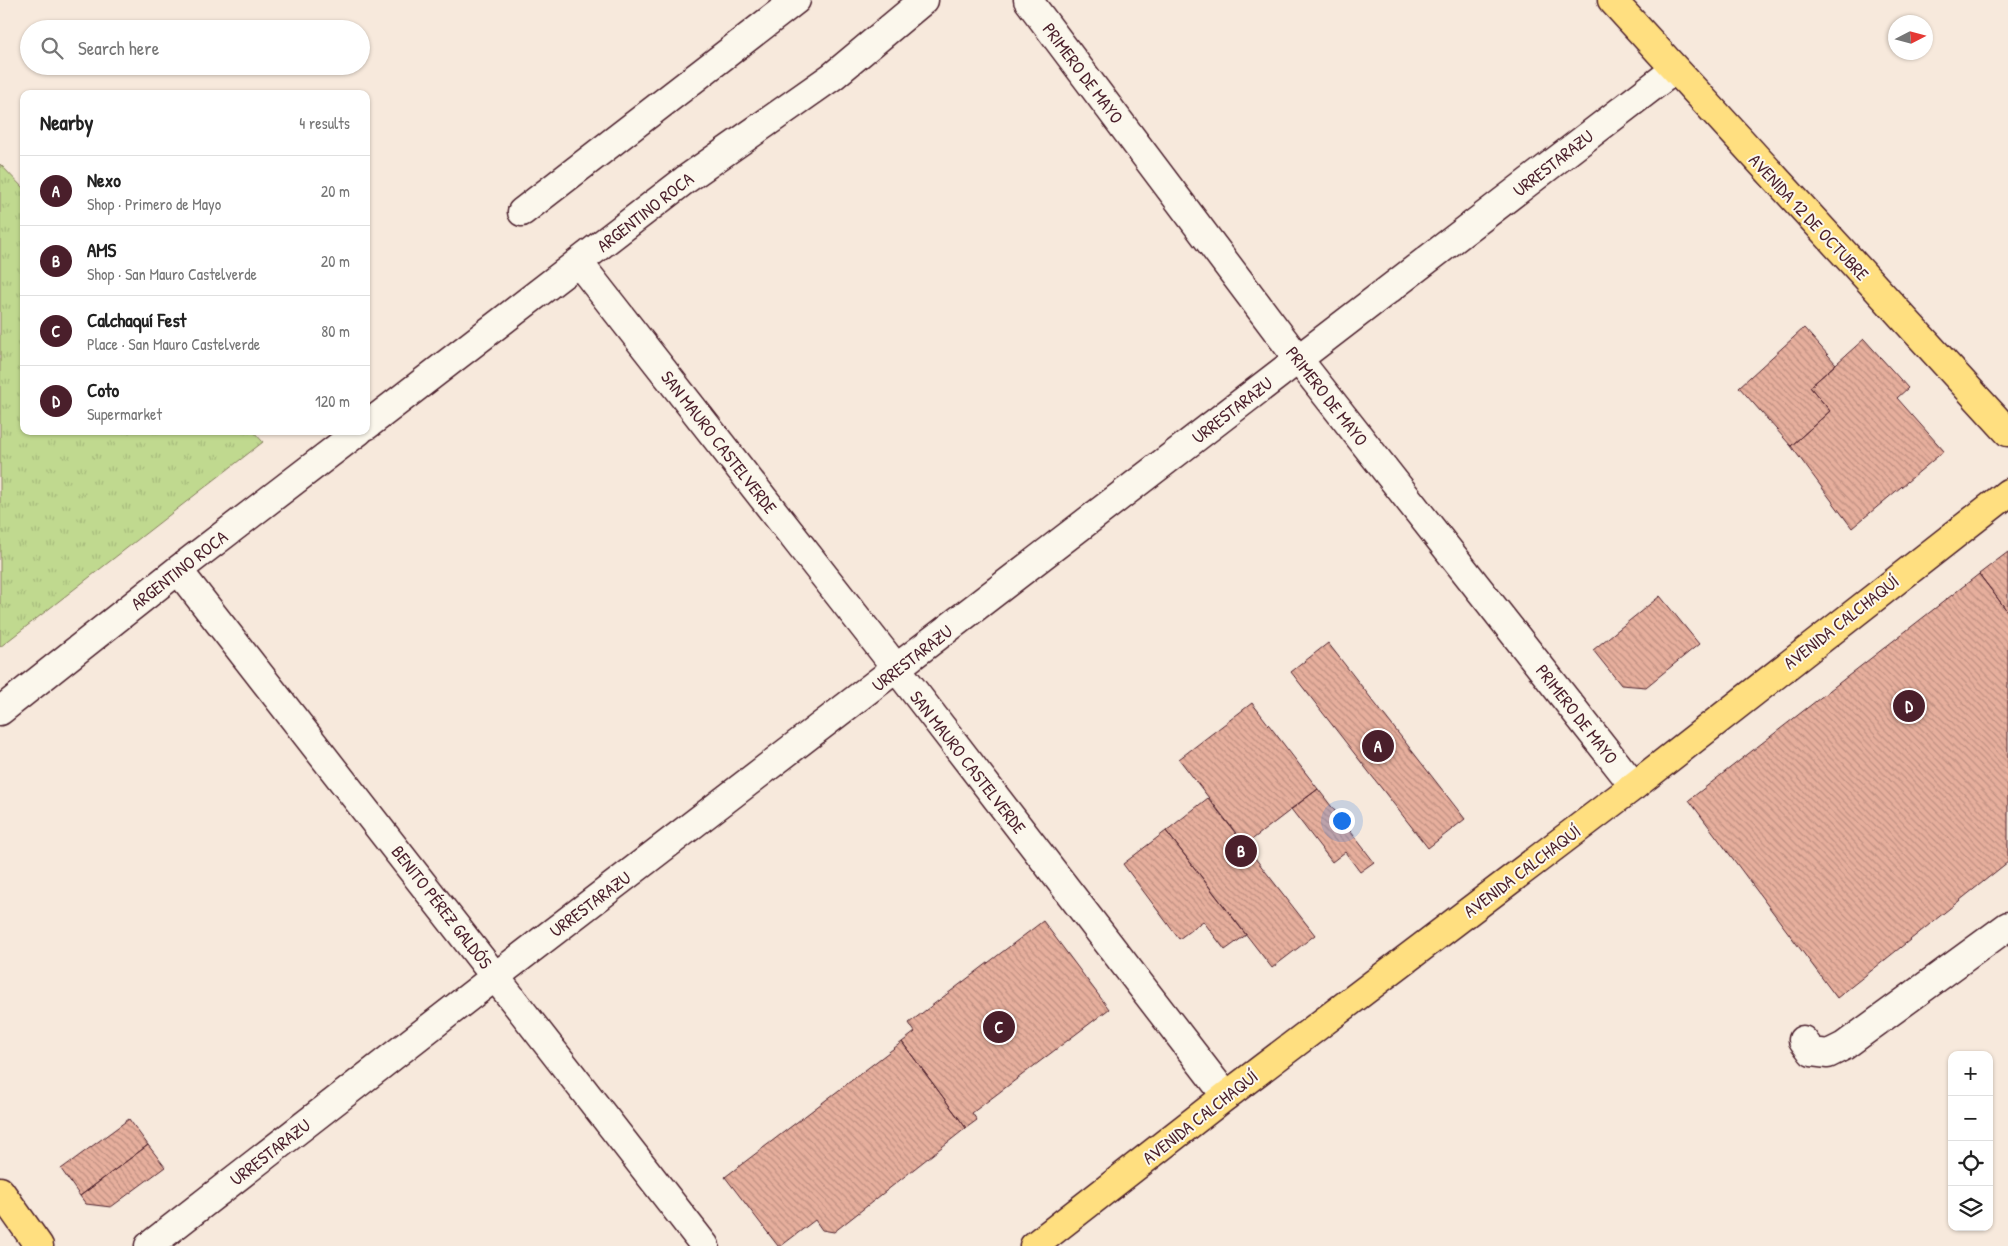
<!DOCTYPE html>
<html lang="en">
<head>
<meta charset="utf-8">
<style>
  body { margin:0; font-family:"Patrick Hand",sans-serif; background:#f2f2f2; color:#222 }
  .controls { position:absolute; right:15px; bottom:15px; display:grid; overflow:hidden; border-radius:10px; box-shadow:0 1px 4px #0004 }
  .controls button { width:45px; height:45px; display:grid; place-items:center; padding:0; border:0; border-bottom:1px solid #e0e0e0; background:#fff; color:#222; font:25px sans-serif }
  .compass { position:absolute; left:1888px; top:15px; width:45px; height:45px; border-radius:50%; background:#fff; box-shadow:0 1px 4px #0004; rotate:84deg }
  .you { position:absolute; left:1341px; top:820px; width:18px; height:18px; margin:-12px; border:4px solid #fff; border-radius:50%; background:#1a73e8; box-shadow:0 0 0 8px #1a73e833 }
  .badge { display:grid; place-items:center; width:32px; height:32px; border-radius:50%; background:#4a1f2b; color:#fff; font-size:16px; font-weight:700 }
  .pin { position:absolute; translate:-50% -50%; border:2px solid #fff; box-shadow:0 1px 5px #0006 }
  .list { margin:0; padding:0; list-style:none }
  h2 { display:flex; justify-content:space-between; align-items:center; height:65px; margin:0; padding:0 20px; font-size:21px }
  h2 small { font-size:16px; font-weight:400; color:#767676 }
  .list li { display:grid; grid-template-columns:32px 1fr auto; gap:15px; align-items:center; box-sizing:border-box; height:70px; padding:0 20px; border-top:1px solid #e0e0e0 }
  .list b { display:block; font-size:19px; white-space:nowrap }
  .list p { margin:0; font-size:16px; white-space:nowrap; color:#767676 }
  .list em { font-size:16px; font-style:normal; color:#767676 }
  .icon { flex:none; width:28px; height:28px; fill:none; stroke:currentColor; stroke-width:2; stroke-linecap:round; stroke-linejoin:round }
  .map { position:relative; flex:none; width:2008px; height:1246px; overflow:hidden }
  .search { position:absolute; background:#fff; box-shadow:0 1px 4px #0004; left:20px; top:20px; width:350px; height:55px; display:flex; align-items:center; gap:12px; box-sizing:border-box; padding:0 18px; border-radius:28px; color:#767676; font-size:19px }
  .panel { position:absolute; background:#fff; box-shadow:0 1px 4px #0004; left:20px; top:90px; width:350px; height:345px; border-radius:10px }
  .map>svg:first-child { display:block }
</style>
</head>
<body>
<div class="map">
<svg width="2008" height="1246" viewBox="0 0 2008 1246">
  <defs>
    <pattern id="grass-tufts" width="24" height="20" patternUnits="userSpaceOnUse" patternTransform="scale(1.25)"><rect width="24" height="20" fill="#c0d98f"/><path d="M3 7l-1-3M5 7V3M7 7l1-3M15 17l-1-3M17 17v-4M19 17l1-3" fill="none" stroke="#a6ba7c"/></pattern>
    <pattern id="building-back-hatch" width="6" height="6" patternUnits="userSpaceOnUse" patternTransform="scale(1.25)"><rect width="6" height="6" fill="#e7af9d"/><path d="M-1 5l2 2M0 0l6 6M5-1l2 2" fill="none" stroke="#bd8e80"/></pattern>
  </defs>
  <rect width="100%" height="100%" fill="#f7e9dc"/>
  <filter id="ink" filterUnits="userSpaceOnUse"><feTurbulence type="fractalNoise" baseFrequency=".02" numOctaves="2"/><feDisplacementMap in="SourceGraphic" scale="10" xChannelSelector="R" yChannelSelector="G"/><feConvolveMatrix kernelMatrix="1 2 1 2 8 2 1 2 1" color-interpolation-filters="sRGB"/></filter>
  <g filter="url(#ink)">
    <path fill="url(#grass-tufts)" stroke="#857c5d" d="M0 164 24 189V431H253L263 442 0 647Z"/>
    <path fill="url(#building-back-hatch)" stroke="#4a1f2b" d="M1804 328 1836 364 1810 387 1830 411 1791 446 1739 387Z
      M1864 339 1908 388 1897 398 1944 451 1852 528 1791 446 1830 411 1810 387Z
      M2008 552V612L1979 574Z
      M1979 574 2008 612V862L1837 998 1689 800Z
      M1660 596 1699 644 1646 687 1621 685 1593 650Z
      M1328 643 1465 819 1428 848 1291 672Z
      M1252 703 1318 789 1245 845 1179 759Z
      M1318 789 1374 862 1360 872 1345 852 1332 862 1291 809Z
      M1208 798 1315 935 1272 968 1166 831Z
      M1166 831 1246 935 1225 950 1203 921 1179 939 1123 864Z
      M1043 921 1109 1009 972 1113 977 1120 966 1128 902 1042 915 1032 909 1023Z
      M902 1042 966 1128 834 1232 822 1230 815 1220 781 1246H778L725 1177Z
      M129 1119 148 1145 80 1196 61 1169Z
      M148 1145 165 1167 111 1207 86 1204 80 1196Z"/>
    <g fill="none" stroke-linecap="round" stroke-linejoin="round">
      <g stroke="#4a1f2b" stroke-width="31">
        <path id="minor" d="M1028 0 1298 359 1634 786
          M522 212 796 0
          M579 263 897 669 1226 1096
          M366 426 685 180 833 76 924 0
          M178 570 705 1246
          M0 711 178 570 359 431
          M1803 1040 1812 1052 1828 1054 1844 1046 2008 926
          M149 1246 496 976 1674 70"/>
      </g>
      <g stroke="#4a1f2b" stroke-width="31">
        <path id="major" d="M1612 0 2008 432
          M0 1191 39 1246
          M1034 1246 1226 1096 1634 786 2008 493"/>
      </g>
      <use href="#minor" stroke="#fbf7ec" stroke-width="28"/>
      <use href="#major" stroke="#ffdf80" stroke-width="28"/>
    </g>
  </g>
  <g text-anchor="middle" dominant-baseline="central" stroke-width="4" stroke-linejoin="round" paint-order="stroke">
    <g font-size="18" fill="#4a1f2b" stroke="#fbf7ec">
      <text transform="translate(1083 73) rotate(53)">PRIMERO DE MAYO</text>
      <text transform="translate(1553 163) rotate(-38)">URRESTARAZU</text>
      <text transform="translate(645 212) rotate(-38)">ARGENTINO ROCA</text>
      <text transform="translate(1809 217) rotate(47)">AVENIDA 12 DE OCTUBRE</text>
      <text transform="translate(1327 396) rotate(52)">PRIMERO DE MAYO</text>
      <text transform="translate(1232 410) rotate(-38)">URRESTARAZU</text>
      <text transform="translate(719 442) rotate(52)">SAN MAURO CASTELVERDE</text>
      <text transform="translate(179 570) rotate(-38)">ARGENTINO ROCA</text>
      <text transform="translate(1841 622) rotate(-38)">AVENIDA CALCHAQUÍ</text>
      <text transform="translate(912 658) rotate(-38)">URRESTARAZU</text>
      <text transform="translate(1577 714) rotate(52)">PRIMERO DE MAYO</text>
      <text transform="translate(968 762) rotate(52)">SAN MAURO CASTELVERDE</text>
      <text transform="translate(1522 871) rotate(-37)">AVENIDA CALCHAQUÍ</text>
      <text transform="translate(590 904) rotate(-37)">URRESTARAZU</text>
      <text transform="translate(442 907) rotate(52)">BENITO PÉREZ GALDÓS</text>
      <text transform="translate(1200 1117) rotate(-38)">AVENIDA CALCHAQUÍ</text>
      <text transform="translate(270 1152) rotate(-38)">URRESTARAZU</text>
    </g>
  </g>
</svg>
<div class="controls">
<button>+</button>
<button>−</button>
<button><svg class="icon" aria-label="locate" viewBox="0 0 24 24"><circle cx="12" cy="12" r="6"/><path d="M12 2v4M12 18v4M2 12h4M18 12h4"/></svg></button>
<button><svg class="icon" aria-label="layers" viewBox="0 0 24 24"><path d="M12 4l9 5-9 5-9-5zM3 14l9 5 9-5"/></svg></button>
</div>
<svg class="compass" viewBox="-18 -18 36 36"><path d="M0-13l5 13h-10z" fill="#e53935"/><path d="M0 13l5-13h-10z" fill="#767676"/></svg>
<div class="you"></div>
<div class="pin badge" style="left:1378px;top:746px">A</div>
<div class="pin badge" style="left:1241px;top:851px">B</div>
<div class="pin badge" style="left:999px;top:1027px">C</div>
<div class="pin badge" style="left:1909px;top:706px">D</div>
<div class="search"><svg class="icon" aria-label="search" viewBox="0 0 24 24"><circle cx="10" cy="10" r="6"/><path d="M15 15l6 6"/></svg>Search here</div>
<section class="panel">
<h2>Nearby<small>4 results</small></h2>
<ul class="list">
<li><span class="badge">A</span><div><b>Nexo</b><p>Shop · Primero de Mayo</p></div><em>20 m</em></li>
<li><span class="badge">B</span><div><b>AMS</b><p>Shop · San Mauro Castelverde</p></div><em>20 m</em></li>
<li><span class="badge">C</span><div><b>Calchaquí Fest</b><p>Place · San Mauro Castelverde</p></div><em>80 m</em></li>
<li><span class="badge">D</span><div><b>Coto</b><p>Supermarket</p></div><em>120 m</em></li>
</ul>
</section>
</div>
</body>
</html>
